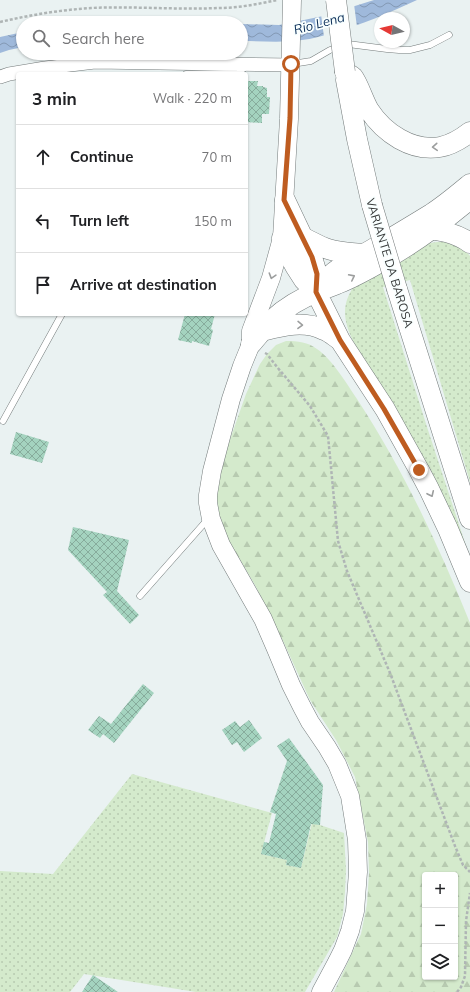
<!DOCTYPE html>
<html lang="en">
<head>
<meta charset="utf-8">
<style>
  body { margin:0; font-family:Mulish,sans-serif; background:#f6f6f6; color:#202124 }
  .controls { position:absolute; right:12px; bottom:12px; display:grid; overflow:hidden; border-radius:4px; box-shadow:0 1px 3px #0004 }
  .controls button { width:36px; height:36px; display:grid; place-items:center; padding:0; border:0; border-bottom:1px solid #e0e0e0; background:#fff; color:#202124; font:20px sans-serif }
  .compass { position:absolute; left:374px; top:12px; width:36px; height:36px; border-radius:50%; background:#fff; box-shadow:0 1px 3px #0004; rotate:278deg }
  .stop { position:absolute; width:12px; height:12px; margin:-9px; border:3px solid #be5c20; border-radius:50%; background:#fff }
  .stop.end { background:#be5c20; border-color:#fff; box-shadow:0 1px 4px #0008 }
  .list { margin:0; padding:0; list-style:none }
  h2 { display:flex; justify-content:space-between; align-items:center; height:52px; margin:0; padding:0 16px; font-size:17px }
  h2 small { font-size:13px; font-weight:400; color:#757577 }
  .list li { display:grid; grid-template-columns:26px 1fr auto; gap:12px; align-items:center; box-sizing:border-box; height:64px; padding:0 16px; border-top:1px solid #e0e0e0 }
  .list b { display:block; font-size:15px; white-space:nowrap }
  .list em { font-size:13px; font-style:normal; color:#757577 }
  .icon { flex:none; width:22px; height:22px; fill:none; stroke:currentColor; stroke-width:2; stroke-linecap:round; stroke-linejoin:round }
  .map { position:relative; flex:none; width:470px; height:992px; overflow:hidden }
  .search { position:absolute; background:#fff; box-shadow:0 1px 3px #0004; left:16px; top:16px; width:232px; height:44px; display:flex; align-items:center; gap:10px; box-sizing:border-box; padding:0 14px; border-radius:22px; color:#757577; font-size:15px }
  .panel { position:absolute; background:#fff; box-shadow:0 1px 3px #0004; left:16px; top:72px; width:232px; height:244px; border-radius:4px }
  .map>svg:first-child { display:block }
</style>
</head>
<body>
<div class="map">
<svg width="470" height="992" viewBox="0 0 470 992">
  <defs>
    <pattern id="grass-dots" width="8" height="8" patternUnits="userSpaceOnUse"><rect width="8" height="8" fill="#d4eacc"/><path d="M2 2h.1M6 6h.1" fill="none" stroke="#b7cab0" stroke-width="1.8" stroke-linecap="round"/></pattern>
    <pattern id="forest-firs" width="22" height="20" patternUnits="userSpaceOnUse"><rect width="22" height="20" fill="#d4eacc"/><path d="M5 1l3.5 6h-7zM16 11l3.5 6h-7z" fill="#b7cab0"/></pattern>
    <pattern id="water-waves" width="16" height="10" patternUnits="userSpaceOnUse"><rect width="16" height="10" fill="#9fb9db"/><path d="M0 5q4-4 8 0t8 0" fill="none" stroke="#8398b3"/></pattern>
    <pattern id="building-cross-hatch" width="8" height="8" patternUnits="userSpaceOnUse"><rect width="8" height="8" fill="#a4d3bf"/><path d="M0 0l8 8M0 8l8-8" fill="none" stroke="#87ac9c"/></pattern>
  </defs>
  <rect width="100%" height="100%" fill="#eaf2f2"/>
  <path fill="url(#grass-dots)" d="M437 242H448L465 250 470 256V482L410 280 383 287 427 427 469 555 356 347C345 325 339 308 354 286L425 244Z
    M132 774 272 813 261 854 287 860 286 865 301 868 312 823 320 825 344 833 346 870 345 892 343 914 337 937 305 992H196L84 974 70 992H0V871L53 874Z"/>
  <path fill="url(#forest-firs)" fill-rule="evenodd" d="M286 341C298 341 308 342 317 349 332 359 347 384 357 399 403 469 439 546 470 623V992H334L361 934 367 904 369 873 368 842 355 777 336 740 310 700 284 643 255 585 230 543 218 517 217 498 218 483 226 451 246 394 260 364 267 354 276 345ZM425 875H455V977H425Z"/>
  <path fill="url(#water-waves)" d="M374 0H417C389 13 361 25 332 33 322 36 312 39 302 40 282 43 261 41 241 41V24L279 25 304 20 323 16Z
    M23 32V47L9 50 0 53V37Z"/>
  <path fill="#eaf2f2" d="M354 4 357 27 324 37 321 14Z"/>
  <path fill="url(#building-cross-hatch)" d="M246 81H258L257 86H263V87L267 88V97H270L269 114H262V123L246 122Z
    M185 314H215L211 329 213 330 209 346 192 341V343L178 340Z
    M16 432 49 442 42 463 10 454Z
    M73 527 129 540 117 591 139 615 130 624 103 595 107 592 68 550Z
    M143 684 154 693 114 743 103 734 100 738 88 730 99 716 111 724Z
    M249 720 262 738 244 752 237 742 232 745 222 730 235 721 240 727Z
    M289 738 323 785 320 825 311 824 301 868 286 865 287 860 261 854 264 842 269 843 276 814 270 812 287 761 277 746Z
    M93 975 118 992H82Z"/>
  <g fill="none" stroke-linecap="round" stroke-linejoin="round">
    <g stroke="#747b7b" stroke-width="7">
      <path id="service" d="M292 64 311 61 330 50 348 44 387 49 399 50H410L430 45 449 35
        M186 74 238 73 247 66
        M3 421 62 314
        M140 596 208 519"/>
    </g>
    <g stroke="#747b7b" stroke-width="14">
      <path id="minor" d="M0 77 9 74 45 68 95 62 291 65"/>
    </g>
    <g stroke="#747b7b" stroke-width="19">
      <path id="secondary" d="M292 0 289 119 282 238 271 278 251 331V344L242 366 231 399 212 471 208 495V503L211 519 221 545 263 619 276 649 291 685 302 707 310 722 327 747 337 764 350 796 357 840 358 872 355 911 350 931 343 950 337 962 321 992"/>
    </g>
    <g stroke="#747b7b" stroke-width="21">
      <path id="primary" d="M345 72C348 74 351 75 353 77 358 83 364 102 369 110 384 133 412 152 440 147 451 145 461 139 470 132
        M346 80 357 139 372 205
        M285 200 312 257 317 274 316 292
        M423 228C440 230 456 233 470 243
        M302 237C311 241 319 246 328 249 340 253 353 253 365 254
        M282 238 289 255 295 266 304 280 316 292 340 340 385 409 419 470 429 489 448 529 470 582
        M323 283C336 266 359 258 376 247 395 236 413 225 431 214 445 205 458 194 470 184
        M397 289 470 519
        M262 331C282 326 304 320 324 330 330 332 335 337 340 340
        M251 344C258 336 265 327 273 319 285 308 302 298 317 292 324 289 330 287 337 284 348 280 359 274 370 268 406 249 439 225 470 199"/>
    </g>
    <path stroke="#afb5b5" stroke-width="2.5" stroke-dasharray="3 2" stroke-linecap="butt" d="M0 22C30 15 60 10 91 8 133 6 176 10 219 8 238 8 258 4 277 0
      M265 353 267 354 277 367 310 406 328 436 338 541 347 571 390 673 455 846 463 865 470 872
      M457 992 461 987 465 976 466 921 470 893"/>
    <use href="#service" stroke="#fff" stroke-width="6"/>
    <use href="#minor" stroke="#fff" stroke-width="13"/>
    <use href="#secondary" stroke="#fff" stroke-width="18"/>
    <use href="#primary" stroke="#fff" stroke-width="20"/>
    <g stroke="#747b7b" stroke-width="21" stroke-linecap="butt">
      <path id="primary-bridge" d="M336 0 345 72
        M372 205 397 289"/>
    </g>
    <use href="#primary-bridge" stroke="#fff" stroke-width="20"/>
  </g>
  <defs><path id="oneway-chevron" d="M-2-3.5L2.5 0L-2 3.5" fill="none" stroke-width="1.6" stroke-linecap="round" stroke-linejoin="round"/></defs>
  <g stroke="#9c9e9e">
    <use href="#oneway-chevron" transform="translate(435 147) rotate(176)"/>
    <use href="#oneway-chevron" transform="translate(272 276) rotate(107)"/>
    <use href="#oneway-chevron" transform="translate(352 277) rotate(-27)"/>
    <use href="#oneway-chevron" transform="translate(300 325) rotate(1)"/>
    <use href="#oneway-chevron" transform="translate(431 494) rotate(65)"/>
  </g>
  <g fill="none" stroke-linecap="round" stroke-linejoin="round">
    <path stroke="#be5c20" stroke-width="5" d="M291 64 290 118 284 200 312 257 317 274 316 292 340 340 384 409 419 470"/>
  </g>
  <g text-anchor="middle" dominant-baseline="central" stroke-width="3.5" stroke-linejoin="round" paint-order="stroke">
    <g font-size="12" fill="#3a3d3d" stroke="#f9ffff">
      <text transform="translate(390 263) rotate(73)">VARIANTE DA BAROSA</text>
    </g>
    <g font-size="13" font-style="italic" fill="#0b2e58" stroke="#f9ffff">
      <text transform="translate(319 23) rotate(-15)">Rio Lena</text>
    </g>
  </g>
</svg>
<div class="controls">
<button>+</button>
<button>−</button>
<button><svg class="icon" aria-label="layers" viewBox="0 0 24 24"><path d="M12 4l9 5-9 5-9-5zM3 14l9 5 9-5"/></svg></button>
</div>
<svg class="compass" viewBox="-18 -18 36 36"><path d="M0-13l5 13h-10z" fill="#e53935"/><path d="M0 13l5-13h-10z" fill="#757577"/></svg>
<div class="stop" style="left:291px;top:64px"></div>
<div class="stop end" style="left:419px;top:470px"></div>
<div class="search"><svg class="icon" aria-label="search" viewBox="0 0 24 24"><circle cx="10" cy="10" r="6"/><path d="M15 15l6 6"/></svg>Search here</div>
<section class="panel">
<h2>3 min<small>Walk · 220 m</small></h2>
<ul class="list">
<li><svg class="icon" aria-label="ahead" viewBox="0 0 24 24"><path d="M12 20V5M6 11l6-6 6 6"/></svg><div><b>Continue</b></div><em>70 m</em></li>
<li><svg class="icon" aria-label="left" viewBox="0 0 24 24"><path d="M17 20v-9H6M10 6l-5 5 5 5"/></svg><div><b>Turn left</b></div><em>150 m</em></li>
<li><svg class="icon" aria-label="arrive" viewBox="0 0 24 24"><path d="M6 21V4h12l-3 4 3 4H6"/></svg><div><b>Arrive at destination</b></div></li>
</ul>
</section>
</div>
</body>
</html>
